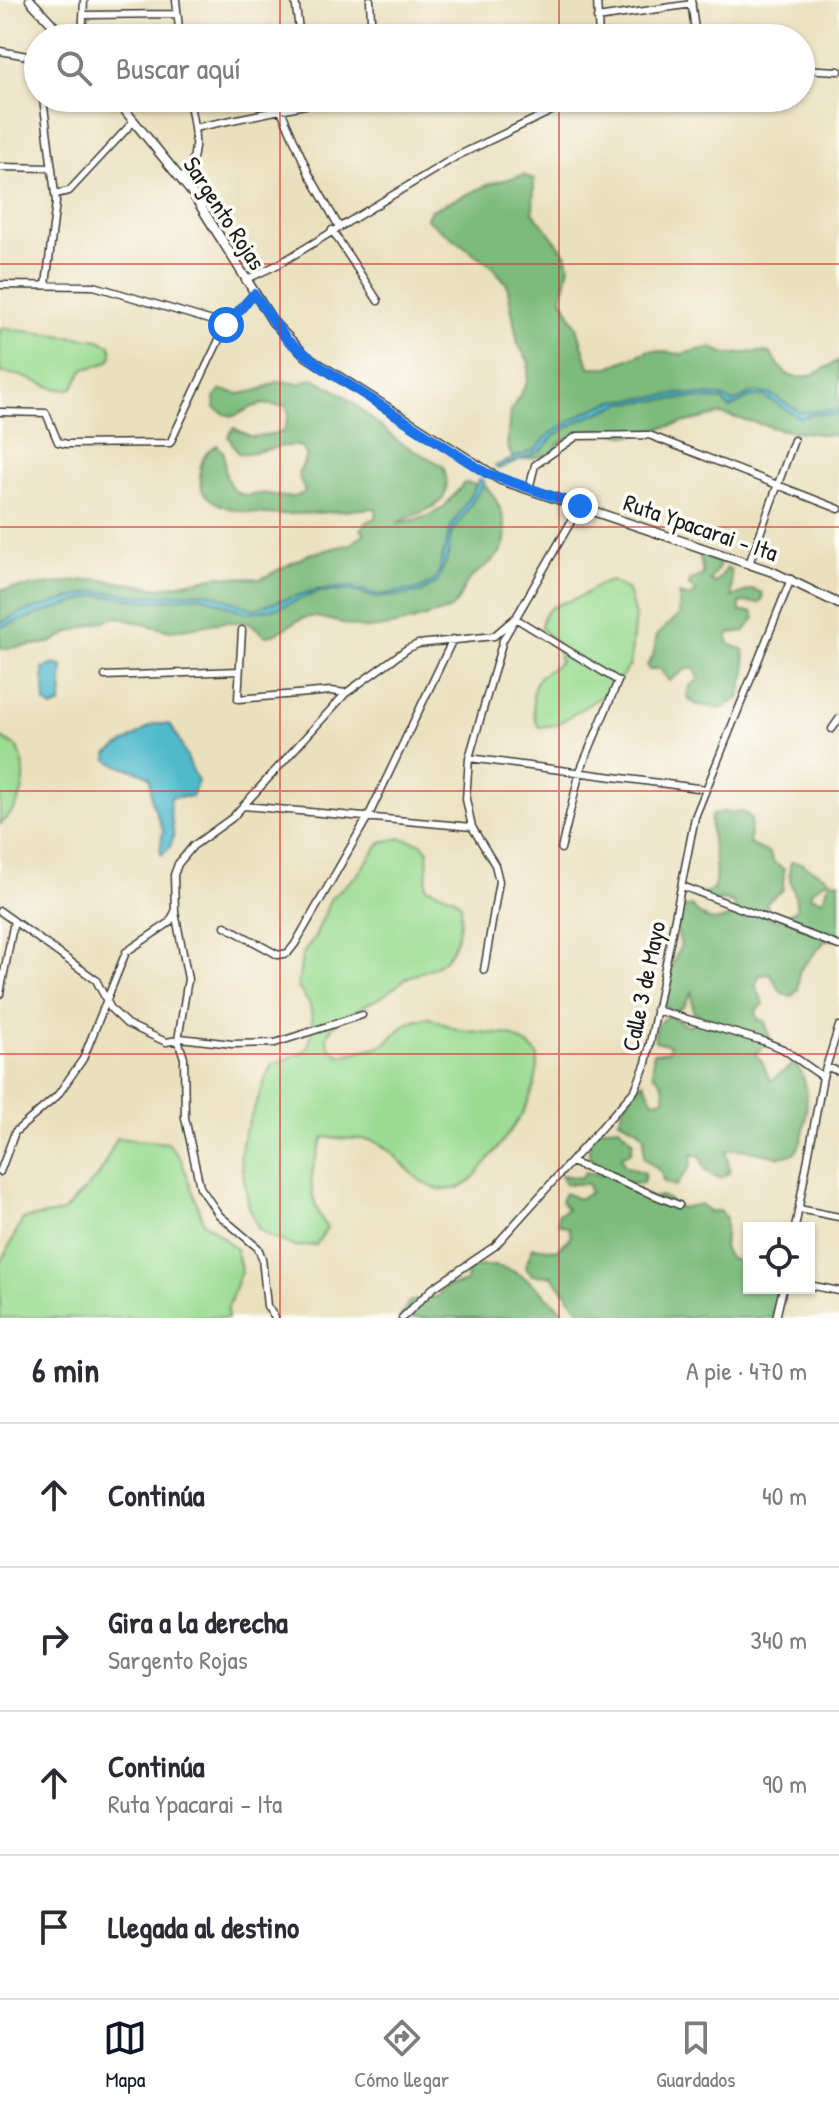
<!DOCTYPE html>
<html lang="es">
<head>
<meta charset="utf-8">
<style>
  body { margin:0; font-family:"Patrick Hand",sans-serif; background:#f2f2f3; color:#2b2b33 }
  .controls { position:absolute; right:24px; bottom:24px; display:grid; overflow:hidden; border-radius:0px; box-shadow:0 2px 6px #0004 }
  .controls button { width:72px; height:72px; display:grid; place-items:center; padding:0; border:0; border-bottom:2px solid #e1e1e2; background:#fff; color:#2b2b33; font:40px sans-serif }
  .stop { position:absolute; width:24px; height:24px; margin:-18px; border:6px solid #1a73e8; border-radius:50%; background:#fff }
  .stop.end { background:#1a73e8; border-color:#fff; box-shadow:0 2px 8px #0008 }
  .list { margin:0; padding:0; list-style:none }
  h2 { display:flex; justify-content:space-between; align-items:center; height:104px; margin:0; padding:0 32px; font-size:34px }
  h2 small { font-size:26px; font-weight:400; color:#7c7c81 }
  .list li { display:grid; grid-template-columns:52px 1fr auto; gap:24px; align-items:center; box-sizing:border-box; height:144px; padding:0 32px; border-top:2px solid #e1e1e2 }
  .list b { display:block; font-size:30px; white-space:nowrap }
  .list p { margin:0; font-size:26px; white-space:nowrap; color:#7c7c81 }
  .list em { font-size:26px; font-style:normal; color:#7c7c81 }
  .icon { flex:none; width:44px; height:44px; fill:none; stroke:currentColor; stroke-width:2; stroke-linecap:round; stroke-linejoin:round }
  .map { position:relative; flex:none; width:839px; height:1318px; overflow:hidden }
  .search { position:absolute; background:#fff; box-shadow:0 2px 6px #0004; left:24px; right:24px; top:24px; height:88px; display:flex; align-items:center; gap:20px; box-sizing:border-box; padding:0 28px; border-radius:44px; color:#7c7c81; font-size:30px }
  .sheet { height:680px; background:#fff }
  nav { display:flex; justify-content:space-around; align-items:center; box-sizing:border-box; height:112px; border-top:2px solid #e1e1e2; background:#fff; font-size:22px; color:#7c7c81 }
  nav a { display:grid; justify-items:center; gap:4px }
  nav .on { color:#111827 }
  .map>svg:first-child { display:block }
</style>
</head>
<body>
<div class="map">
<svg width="839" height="1318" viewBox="0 0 839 1318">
  <rect width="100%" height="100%" fill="#fdfcf7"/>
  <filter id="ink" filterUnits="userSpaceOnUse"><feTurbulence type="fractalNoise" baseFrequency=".0125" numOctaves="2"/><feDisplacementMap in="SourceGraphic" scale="16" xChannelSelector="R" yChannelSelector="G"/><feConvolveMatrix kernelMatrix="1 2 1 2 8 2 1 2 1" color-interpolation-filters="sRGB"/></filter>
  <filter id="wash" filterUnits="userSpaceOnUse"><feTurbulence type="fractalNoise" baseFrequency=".006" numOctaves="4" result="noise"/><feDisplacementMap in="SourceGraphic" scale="32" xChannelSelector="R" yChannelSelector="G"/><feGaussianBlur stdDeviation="1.8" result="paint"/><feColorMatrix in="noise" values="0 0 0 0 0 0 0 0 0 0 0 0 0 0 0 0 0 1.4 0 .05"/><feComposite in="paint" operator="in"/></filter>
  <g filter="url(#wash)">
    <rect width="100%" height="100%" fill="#eae0bd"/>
    <path fill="#9adb91" stroke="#5b7c56" stroke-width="2" d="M0 328 99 340 110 345C119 366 97 364 83 370L73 388C53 395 27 372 0 373Z
      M612 581 628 590 635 616 630 665 611 690 556 725 539 727C532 718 530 687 539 677 546 671 554 669 560 661L556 644 541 628C542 602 566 605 583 595 594 589 599 582 612 581Z
      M0 737 17 747C31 774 24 805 0 824Z
      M401 838 421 843 428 851 426 887 453 897 461 904C462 921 457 946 446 958 435 970 420 971 407 978 398 984 390 992 381 997 365 1006 297 1033 342 1056L383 1045 406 1024 427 1017 459 1030 510 1035 531 1047 538 1056C539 1099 514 1127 489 1159 474 1178 464 1195 435 1188 411 1181 400 1154 378 1143 364 1136 340 1140 324 1137 308 1171 306 1197 327 1228L316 1245 295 1247 267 1235 258 1228 249 1207 240 1156 244 1134 271 1065 300 1054 308 1047 313 1026 310 1005 298 987 302 955 315 937 331 898 356 876 381 842Z
      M117 1138 168 1143 181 1159 203 1221 236 1249 241 1270 227 1311 228 1318H0V1264L23 1219 63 1212 99 1175Z"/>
    <path fill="#7bbb7b" stroke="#4c6c4c" stroke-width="2" d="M524 175 534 180 533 212 566 254 569 266 562 298 577 327 589 367H609L650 350 681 354 712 347C731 362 748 348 770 353 775 358 777 363 781 368 796 389 823 370 839 360V436L783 430 721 414 628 436 598 429 588 431 559 443 554 452 544 456 514 461 507 446 510 412 527 383 529 362 518 344 507 284 493 267 426 219 431 210 492 183Z
      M313 378 341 393 398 441 443 466C459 510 421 508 396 524L426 517 444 507 464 483 484 485C500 499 514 535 499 554 490 565 474 572 466 584 459 595 460 603 449 610 422 617 392 630 364 628 346 627 327 616 310 617 292 618 284 635 266 636L249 622H224L170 631 117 617 70 632 50 643 0 649V590L96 579 161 588 219 576 261 579 309 554 351 544 365 533 361 530 366 522 375 518 376 508C335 510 230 528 203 492 198 473 198 455 217 445L224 453C224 468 225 491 244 495 252 496 260 492 269 494 284 497 290 501 305 492L298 474 307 456 301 447C280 442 260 455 238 453L228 436 234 428 252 437 283 432 289 414 285 405C274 408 269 402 259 405 239 409 238 425 215 408L214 398 221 390 240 394 259 390 279 381 300 384Z
      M703 552 720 565 710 581 716 583 727 568 731 570 732 597 752 589 762 593 763 598 760 603 740 602V612H752L755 618 744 632 730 633 727 637 729 644 744 650 746 672 739 698 721 709 695 704 687 697 689 687 699 679 695 669H686L669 681 659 668 649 670 647 665 653 656 657 635 679 615V594L690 597 697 592 689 586V581L703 575 700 556Z
      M722 812H743L751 818 749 844 769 853 774 863 784 869 783 890 767 902 768 917 777 920 796 910C799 892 785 885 791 862L801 863 830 879 812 890 810 896 823 900 830 882 839 881V939L826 940 799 971 798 990 791 997 781 992 770 974 760 975 755 985 764 1004 756 1010 758 1020 765 1021 771 1041 755 1054 762 1061 770 1081 794 1064C813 1078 808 1133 796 1152 771 1166 752 1142 726 1151L730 1172 721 1178C708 1176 704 1170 701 1157L692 1154 691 1165 675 1187 663 1181 661 1172 644 1158V1136L638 1129 619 1120C625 1106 626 1090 644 1082L654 1101 664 1099C665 1087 663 1081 653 1074V1053L669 1051 670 1045 655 1041C654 1028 658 1022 669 1015L687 1026 696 1021 698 1014 693 1012 692 992 684 1006 675 1012 664 1007 668 974 681 945 675 924 681 908 691 906C708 924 714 924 736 914L734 904 725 900 704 903 703 893 713 890C721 865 708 840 711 816Z
      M619 1127 633 1141 631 1152 621 1157 625 1166 645 1173 643 1183 625 1185 652 1198 662 1196 681 1208 701 1204 709 1212 719 1211 726 1218 724 1250 730 1259 749 1263V1288H779L778 1307 772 1318H701L699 1315 691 1318H613L605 1312 584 1316 552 1276 532 1275 525 1267 533 1247 557 1250 571 1237 569 1228 559 1224 558 1214 567 1209 561 1201 565 1193 578 1199 590 1193 588 1184H565L561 1175 581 1178 585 1172 600 1175 606 1168 589 1158V1136L597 1129Z
      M475 1266C483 1267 492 1265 500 1267 531 1273 548 1303 573 1318H400L409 1302 438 1296 444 1287 464 1283 467 1279 465 1268Z"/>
    <path fill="#50bacc" stroke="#366b74" stroke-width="2" d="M755 392 772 395 800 412 839 410V415L816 414 800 418 763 396 749 398 730 408 722 400 687 398 623 403 581 420 554 436 541 451 498 469 495 466 536 449 548 435 586 412 613 401 681 394 720 396 733 402Z
      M480 479 485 482 451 535 448 556 437 583 420 593 377 598 352 591 318 592 278 608 247 613 201 596 152 601 98 595 0 627V623L19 613 96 591 147 596 207 592 253 609 315 590 351 587 378 595 420 589 433 582 439 571 450 529Z
      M55 664 63 667 61 704 52 708 45 703 43 668Z
      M154 724H169C182 740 188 763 198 781L192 797H171C165 819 185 837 162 855L160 851 163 830 152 802 150 778C137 767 121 770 108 760L107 754Z"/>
  </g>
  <g filter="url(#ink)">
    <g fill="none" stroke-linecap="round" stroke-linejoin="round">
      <g stroke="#3b3934" stroke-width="9">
        <path id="minor" d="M176 0 180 38
          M295 0 300 37
          M370 0 372 38
          M597 0 599 38
          M691 0 696 38
          M86 15 176 14
          M597 18 692 4
          M47 38 53 25
          M82 38 84 0
          M0 51 38 58
          M801 69 839 71
          M43 98 56 202 46 285
          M281 110 309 174 338 225
          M194 128 333 99
          M0 167 52 168
          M182 179C203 152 194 130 189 98
          M55 194 69 191 134 121
          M332 230 378 301
          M245 280 279 264 457 156 579 98
          M0 285 94 286 226 325
          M0 412 46 413 58 442 67 444 170 443 226 325 254 294
          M529 489 535 465 577 436 649 435 839 509
          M749 564 794 440
          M242 630 238 699 331 691 346 693
          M105 676 239 671
          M832 729 839 719
          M469 758 705 789
          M244 806 472 827
          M682 886 839 946
          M0 911 96 980 111 1009 127 1024 166 1042 178 1040
          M225 926 278 955 288 953 295 944 369 815 453 639
          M484 970 499 881 495 865 472 827 466 799 469 758 503 640 580 506
          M0 994 14 921
          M656 1010 763 1041 783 1049 823 1077
          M180 1038 232 1044 275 1043 362 1015
          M826 1067 839 1071
          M571 1162 679 1205
          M0 1172 15 1132 57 1096 83 1059 126 952 169 923 175 912
          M799 1209 839 1217
          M795 1228 823 1077 839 1026
          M809 1285 839 1291
          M275 1318 267 1306 262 1258 258 1248 219 1215 200 1187 185 1118 184 1058 178 1040 188 979 175 912 174 875 178 864 193 846 232 818 346 693 407 649 418 644 494 636 515 618 618 681 580 771 561 849
          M402 1318 433 1288 495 1246 635 1090 646 1063 695 817 791 579
          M776 1318 783 1288"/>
      </g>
      <g stroke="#3b3934" stroke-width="11">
        <path id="tertiary" d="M30 0 65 38
          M115 98 193 194 273 322 306 356 501 480 773 572 839 604"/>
      </g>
      <use href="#minor" stroke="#fff" stroke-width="6"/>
      <use href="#tertiary" stroke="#fff" stroke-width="8"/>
    </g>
  </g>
  <g fill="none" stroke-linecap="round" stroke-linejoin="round" filter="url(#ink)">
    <path stroke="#1a73e8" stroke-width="10" d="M226 325 254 294 287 340 323 368 486 473 580 506"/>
  </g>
  <path fill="none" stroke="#d62828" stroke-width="2" stroke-opacity="0.55" d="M280 0V38M559 0V38M280 98V1318M559 98V1318M0 264H839M0 527H839M0 791H839M0 1054H839"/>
  <g text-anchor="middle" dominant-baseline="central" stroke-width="7" stroke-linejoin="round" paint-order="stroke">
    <g font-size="24" fill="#1c1c1c" stroke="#fdfcf7">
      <text transform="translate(225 213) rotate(57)">Sargento Rojas</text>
      <text transform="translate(701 527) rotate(19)">Ruta Ypacarai - Ita</text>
      <text transform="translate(643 986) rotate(-78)">Calle 3 de Mayo</text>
    </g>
  </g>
</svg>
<div class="controls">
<button><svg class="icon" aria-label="locate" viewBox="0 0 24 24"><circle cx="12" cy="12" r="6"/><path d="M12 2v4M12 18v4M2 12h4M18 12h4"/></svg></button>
</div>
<div class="stop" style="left:226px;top:325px"></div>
<div class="stop end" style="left:580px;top:506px"></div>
<div class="search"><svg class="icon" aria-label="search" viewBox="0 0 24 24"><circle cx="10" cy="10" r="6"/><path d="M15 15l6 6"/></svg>Buscar aquí</div>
</div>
<section class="sheet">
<h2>6 min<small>A pie · 470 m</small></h2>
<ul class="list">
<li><svg class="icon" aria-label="ahead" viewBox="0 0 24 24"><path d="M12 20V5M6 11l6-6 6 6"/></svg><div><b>Continúa</b></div><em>40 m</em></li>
<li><svg class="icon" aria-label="right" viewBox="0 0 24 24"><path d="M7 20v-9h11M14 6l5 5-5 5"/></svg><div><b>Gira a la derecha</b><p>Sargento Rojas</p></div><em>340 m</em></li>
<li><svg class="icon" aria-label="ahead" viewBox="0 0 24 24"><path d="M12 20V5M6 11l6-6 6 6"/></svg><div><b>Continúa</b><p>Ruta Ypacarai - Ita</p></div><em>90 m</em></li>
<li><svg class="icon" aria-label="arrive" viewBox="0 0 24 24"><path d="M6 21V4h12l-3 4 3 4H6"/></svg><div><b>Llegada al destino</b></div></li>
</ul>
</section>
<nav>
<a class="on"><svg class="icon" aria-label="map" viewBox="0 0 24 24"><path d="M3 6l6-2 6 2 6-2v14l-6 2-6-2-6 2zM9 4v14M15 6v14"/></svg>Mapa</a>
<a><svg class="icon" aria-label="directions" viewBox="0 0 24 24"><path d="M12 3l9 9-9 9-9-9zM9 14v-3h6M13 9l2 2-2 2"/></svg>Cómo llegar</a>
<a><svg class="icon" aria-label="saved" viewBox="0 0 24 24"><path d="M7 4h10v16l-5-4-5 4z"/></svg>Guardados</a>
</nav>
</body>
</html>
